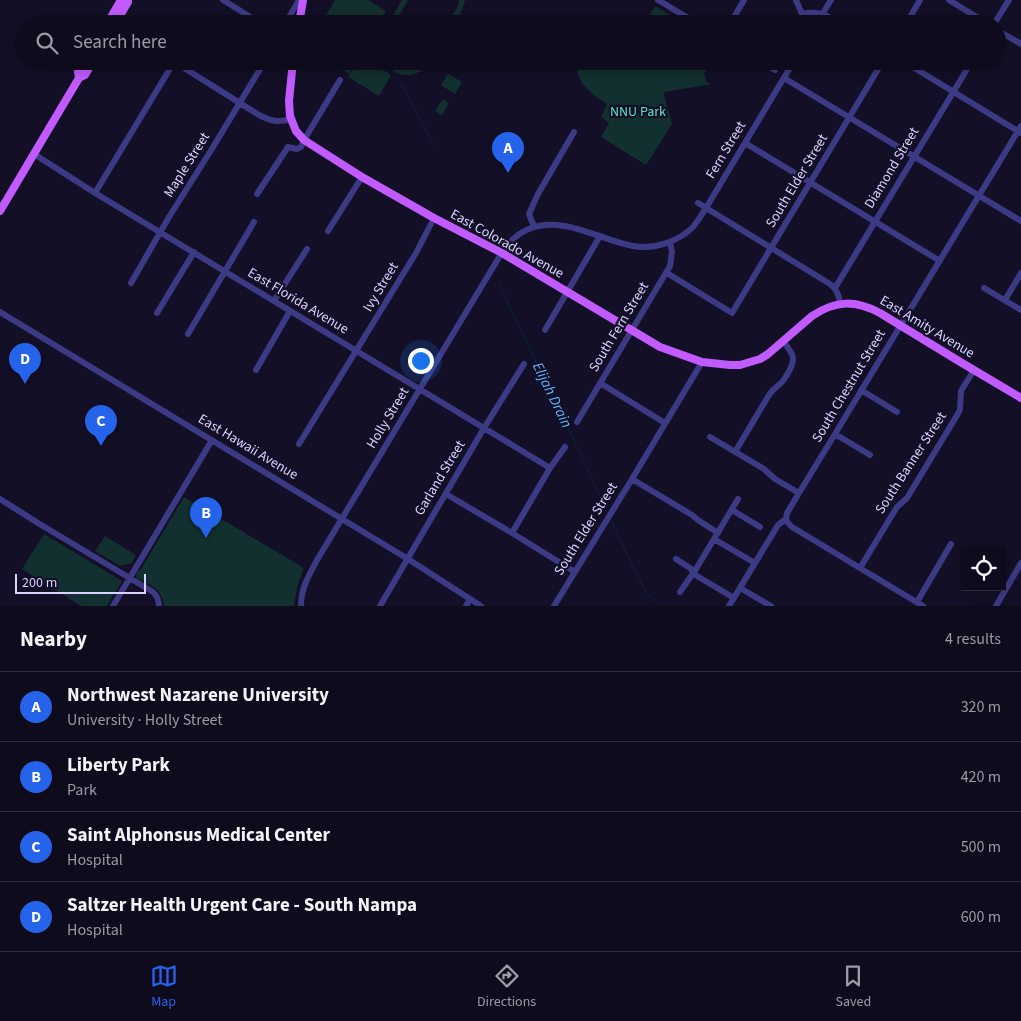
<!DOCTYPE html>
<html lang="en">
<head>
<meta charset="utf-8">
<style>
  body { margin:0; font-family:"Source Sans 3",sans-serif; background:#1c1929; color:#f1f3f6 }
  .controls { position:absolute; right:15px; bottom:15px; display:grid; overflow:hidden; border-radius:0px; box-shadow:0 2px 12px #0003 }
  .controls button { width:45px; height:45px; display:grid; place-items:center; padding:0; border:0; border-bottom:1px solid #2e2b3b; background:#0e0b1c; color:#f1f3f6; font:25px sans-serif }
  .scale { position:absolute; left:15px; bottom:12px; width:131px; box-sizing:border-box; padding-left:5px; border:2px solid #d9d4ff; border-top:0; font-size:14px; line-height:18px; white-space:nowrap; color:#d9d4ff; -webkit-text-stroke:4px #130f26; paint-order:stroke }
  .you { position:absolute; left:420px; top:360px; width:18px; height:18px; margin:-12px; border:4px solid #fff; border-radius:50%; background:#1a73e8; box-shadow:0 0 0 8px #1a73e833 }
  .badge { display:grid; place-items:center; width:32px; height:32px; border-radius:50%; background:#2563eb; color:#fff; font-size:16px; font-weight:700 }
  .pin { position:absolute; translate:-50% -41px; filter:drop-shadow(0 1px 2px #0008) }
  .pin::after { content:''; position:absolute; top:26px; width:18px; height:15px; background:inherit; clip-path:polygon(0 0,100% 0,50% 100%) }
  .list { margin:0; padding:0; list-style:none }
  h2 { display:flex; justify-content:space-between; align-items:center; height:65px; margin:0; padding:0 20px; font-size:21px }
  h2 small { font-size:16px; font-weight:400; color:#9b9ba3 }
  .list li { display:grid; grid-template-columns:32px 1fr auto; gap:15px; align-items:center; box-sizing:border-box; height:70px; padding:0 20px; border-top:1px solid #2e2b3b }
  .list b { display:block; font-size:19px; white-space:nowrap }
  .list p { margin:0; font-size:16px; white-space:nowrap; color:#9b9ba3 }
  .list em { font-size:16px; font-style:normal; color:#9b9ba3 }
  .icon { flex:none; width:28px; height:28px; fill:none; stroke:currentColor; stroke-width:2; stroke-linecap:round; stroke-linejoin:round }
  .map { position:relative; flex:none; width:1021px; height:606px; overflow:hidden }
  .search { position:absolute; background:#0e0b1c; box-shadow:0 2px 12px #0003; left:15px; right:15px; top:15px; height:55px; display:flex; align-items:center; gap:12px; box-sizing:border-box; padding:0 18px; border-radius:28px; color:#9b9ba3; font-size:19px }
  .sheet { height:345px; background:#0e0b1c }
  nav { display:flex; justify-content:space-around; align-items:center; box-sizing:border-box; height:70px; border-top:1px solid #2e2b3b; background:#0e0b1c; font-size:14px; color:#9b9ba3 }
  nav a { display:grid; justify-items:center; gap:2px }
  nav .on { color:#2563eb }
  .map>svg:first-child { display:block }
</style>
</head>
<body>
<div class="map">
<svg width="1021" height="606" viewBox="0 0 1021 606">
  <rect width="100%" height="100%" fill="#130f26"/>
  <path fill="#12302f" d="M335 0H368L386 11 378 24H321Z
    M402 0H408L394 24H388Z
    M460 0H465L462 10 454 24H447L457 8Z
    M655 6 684 24H645Z
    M328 61H356L349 74Z
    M358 61H369L391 75 379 96 348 77Z
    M383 61H389C400 72 414 72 424 61H431C418 80 396 80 383 61Z
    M574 61H712L703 75 706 77 705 81 711 84 665 92 664 95 672 124 646 165 601 137 609 123 601 117 607 104 596 97 581 82Z
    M448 74 462 82 455 94 441 85Z
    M443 99 449 103 442 115 435 111Z
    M184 497 304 568 297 587 294 606H164C163 594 156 587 145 582 144 581 138 579 138 579 133 575 138 571 141 569Z
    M44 534 122 581 107 606H81L22 569Z
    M105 536 136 555 132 563 120 566 95 551Z"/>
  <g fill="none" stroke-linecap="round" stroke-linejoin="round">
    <path stroke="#0c2248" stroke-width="1" d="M401 82 434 146
      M498 282 606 508
      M612 521 636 574 648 594 661 606"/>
    <path stroke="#3d3a85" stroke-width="6" d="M223 0 252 18
      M658 0 698 24
      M796 0 802 14 803 24
      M949 0 988 24
      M823 13 831 0
      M802 14C819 10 827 15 841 24
      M285 24 299 0
      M730 24 744 0
      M906 24 920 0
      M994 24 1009 0
      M997 30 1021 44
      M173 61 259 115C271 121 277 123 291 119
      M760 61 775 70
      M903 61 1021 133
      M784 78 1021 221
      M304 140 340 80
      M745 143 940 261
      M34 154 95 193 550 468
      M95 193 174 62
      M257 194 288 147 297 149 301 147 305 140
      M698 203 830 284C837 289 839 295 840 303
      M534 227 529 214 538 194 574 132
      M328 231 362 177
      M667 273 732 313 883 61
      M131 283 169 217 210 152 265 61
      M835 288 972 61
      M984 288 1021 310
      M1005 300 1021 273
      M274 301 307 249
      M0 312 408 559 481 606
      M157 313 194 252
      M545 330 600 236
      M188 334 254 222
      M256 370 290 311
      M600 383 665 423
      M861 390 897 412
      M577 422 670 266 672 252 670 242
      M835 434 870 455
      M710 437 764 469 775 479 799 493
      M299 444 416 253 434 218
      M735 452 769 395C772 390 776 387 781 383 784 380 786 377 788 373 797 358 793 354 783 341
      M632 479 692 515 698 520 718 533
      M446 494 512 533 575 572
      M0 499 38 523 153 592C157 596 159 600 159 606
      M732 510 760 527
      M786 519 788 523 792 527 923 606
      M512 533 550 468 565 447
      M714 539 755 563
      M676 559 690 568 697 576 734 598
      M860 568 897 507 907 498 959 412 960 409 961 391 974 370
      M740 588 771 606
      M680 592 696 569 738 499
      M917 602 951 544
      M113 606 212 440
      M301 606C301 588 309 575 317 560L495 264C499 257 504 249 510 242 547 205 592 238 633 246 653 250 678 242 693 227 698 221 702 214 706 208L794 61
      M380 606 484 428 524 364
      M466 606 470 599
      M554 606 632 479 702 362
      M729 606 778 525 786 519 787 513 799 493 835 434 1021 126
      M996 606 1021 563"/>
    <path stroke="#c25bff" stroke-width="8" d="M107 24 121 0
      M115 24 128 2V0
      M299 24 303 0
      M293 61 289 101 290 116 296 131 304 140 362 177 434 218 502 253 660 347 702 362 730 365H740L760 359 768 354 812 316C836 300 855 300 880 313L962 363 1021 398
      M79 78 78 72 84 61
      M0 211 79 78 85 75 93 61"/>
  </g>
  <g text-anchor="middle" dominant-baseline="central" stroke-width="4.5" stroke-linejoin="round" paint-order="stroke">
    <g font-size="14" fill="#5fe0c0" stroke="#130f26">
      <text x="638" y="112">NNU Park</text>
    </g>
    <g font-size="14" fill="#d9d4ff" stroke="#130f26">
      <text transform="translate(726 150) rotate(-59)">Fern Street</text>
      <text transform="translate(187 165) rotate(-58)">Maple Street</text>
      <text transform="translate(892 168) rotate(-59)">Diamond Street</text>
      <text transform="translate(797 181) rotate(-59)">South Elder Street</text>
      <text transform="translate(507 244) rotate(29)">East Colorado Avenue</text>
      <text transform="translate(381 287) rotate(-59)">Ivy Street</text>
      <text transform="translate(298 301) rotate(31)">East Florida Avenue</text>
      <text transform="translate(619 327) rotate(-59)">South Fern Street</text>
      <text transform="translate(927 327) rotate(31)">East Amity Avenue</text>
      <text transform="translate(849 386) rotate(-59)">South Chestnut Street</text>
      <text transform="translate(388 418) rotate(-59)">Holly Street</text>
      <text transform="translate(248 447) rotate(31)">East Hawaii Avenue</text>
      <text transform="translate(911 463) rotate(-57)">South Banner Street</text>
      <text transform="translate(440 478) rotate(-59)">Garland Street</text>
      <text transform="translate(586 529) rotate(-58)">South Elder Street</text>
    </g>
    <g font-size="15" font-style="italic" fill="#62b6ff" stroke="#130f26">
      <text transform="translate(552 395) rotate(64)">Elijah Drain</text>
    </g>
  </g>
</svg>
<div class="controls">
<button><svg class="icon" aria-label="locate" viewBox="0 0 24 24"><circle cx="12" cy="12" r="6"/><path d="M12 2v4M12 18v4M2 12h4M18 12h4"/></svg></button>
</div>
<div class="scale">200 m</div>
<div class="you"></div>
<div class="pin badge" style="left:508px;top:173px">A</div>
<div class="pin badge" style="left:206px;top:538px">B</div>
<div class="pin badge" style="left:101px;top:446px">C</div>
<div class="pin badge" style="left:25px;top:384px">D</div>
<div class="search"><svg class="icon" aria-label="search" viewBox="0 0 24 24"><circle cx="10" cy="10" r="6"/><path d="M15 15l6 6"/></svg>Search here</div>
</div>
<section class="sheet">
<h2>Nearby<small>4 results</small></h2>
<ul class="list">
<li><span class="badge">A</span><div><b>Northwest Nazarene University</b><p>University · Holly Street</p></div><em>320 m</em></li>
<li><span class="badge">B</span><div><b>Liberty Park</b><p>Park</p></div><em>420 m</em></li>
<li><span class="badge">C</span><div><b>Saint Alphonsus Medical Center</b><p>Hospital</p></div><em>500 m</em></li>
<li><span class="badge">D</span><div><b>Saltzer Health Urgent Care - South Nampa</b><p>Hospital</p></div><em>600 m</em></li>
</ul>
</section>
<nav>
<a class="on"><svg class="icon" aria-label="map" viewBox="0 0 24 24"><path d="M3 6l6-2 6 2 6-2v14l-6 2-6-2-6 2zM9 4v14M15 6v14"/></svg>Map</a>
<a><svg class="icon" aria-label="directions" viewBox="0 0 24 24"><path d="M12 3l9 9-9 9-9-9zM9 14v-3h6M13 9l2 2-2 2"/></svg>Directions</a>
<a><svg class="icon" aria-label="saved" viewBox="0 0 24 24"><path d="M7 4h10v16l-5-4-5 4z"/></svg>Saved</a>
</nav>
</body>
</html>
